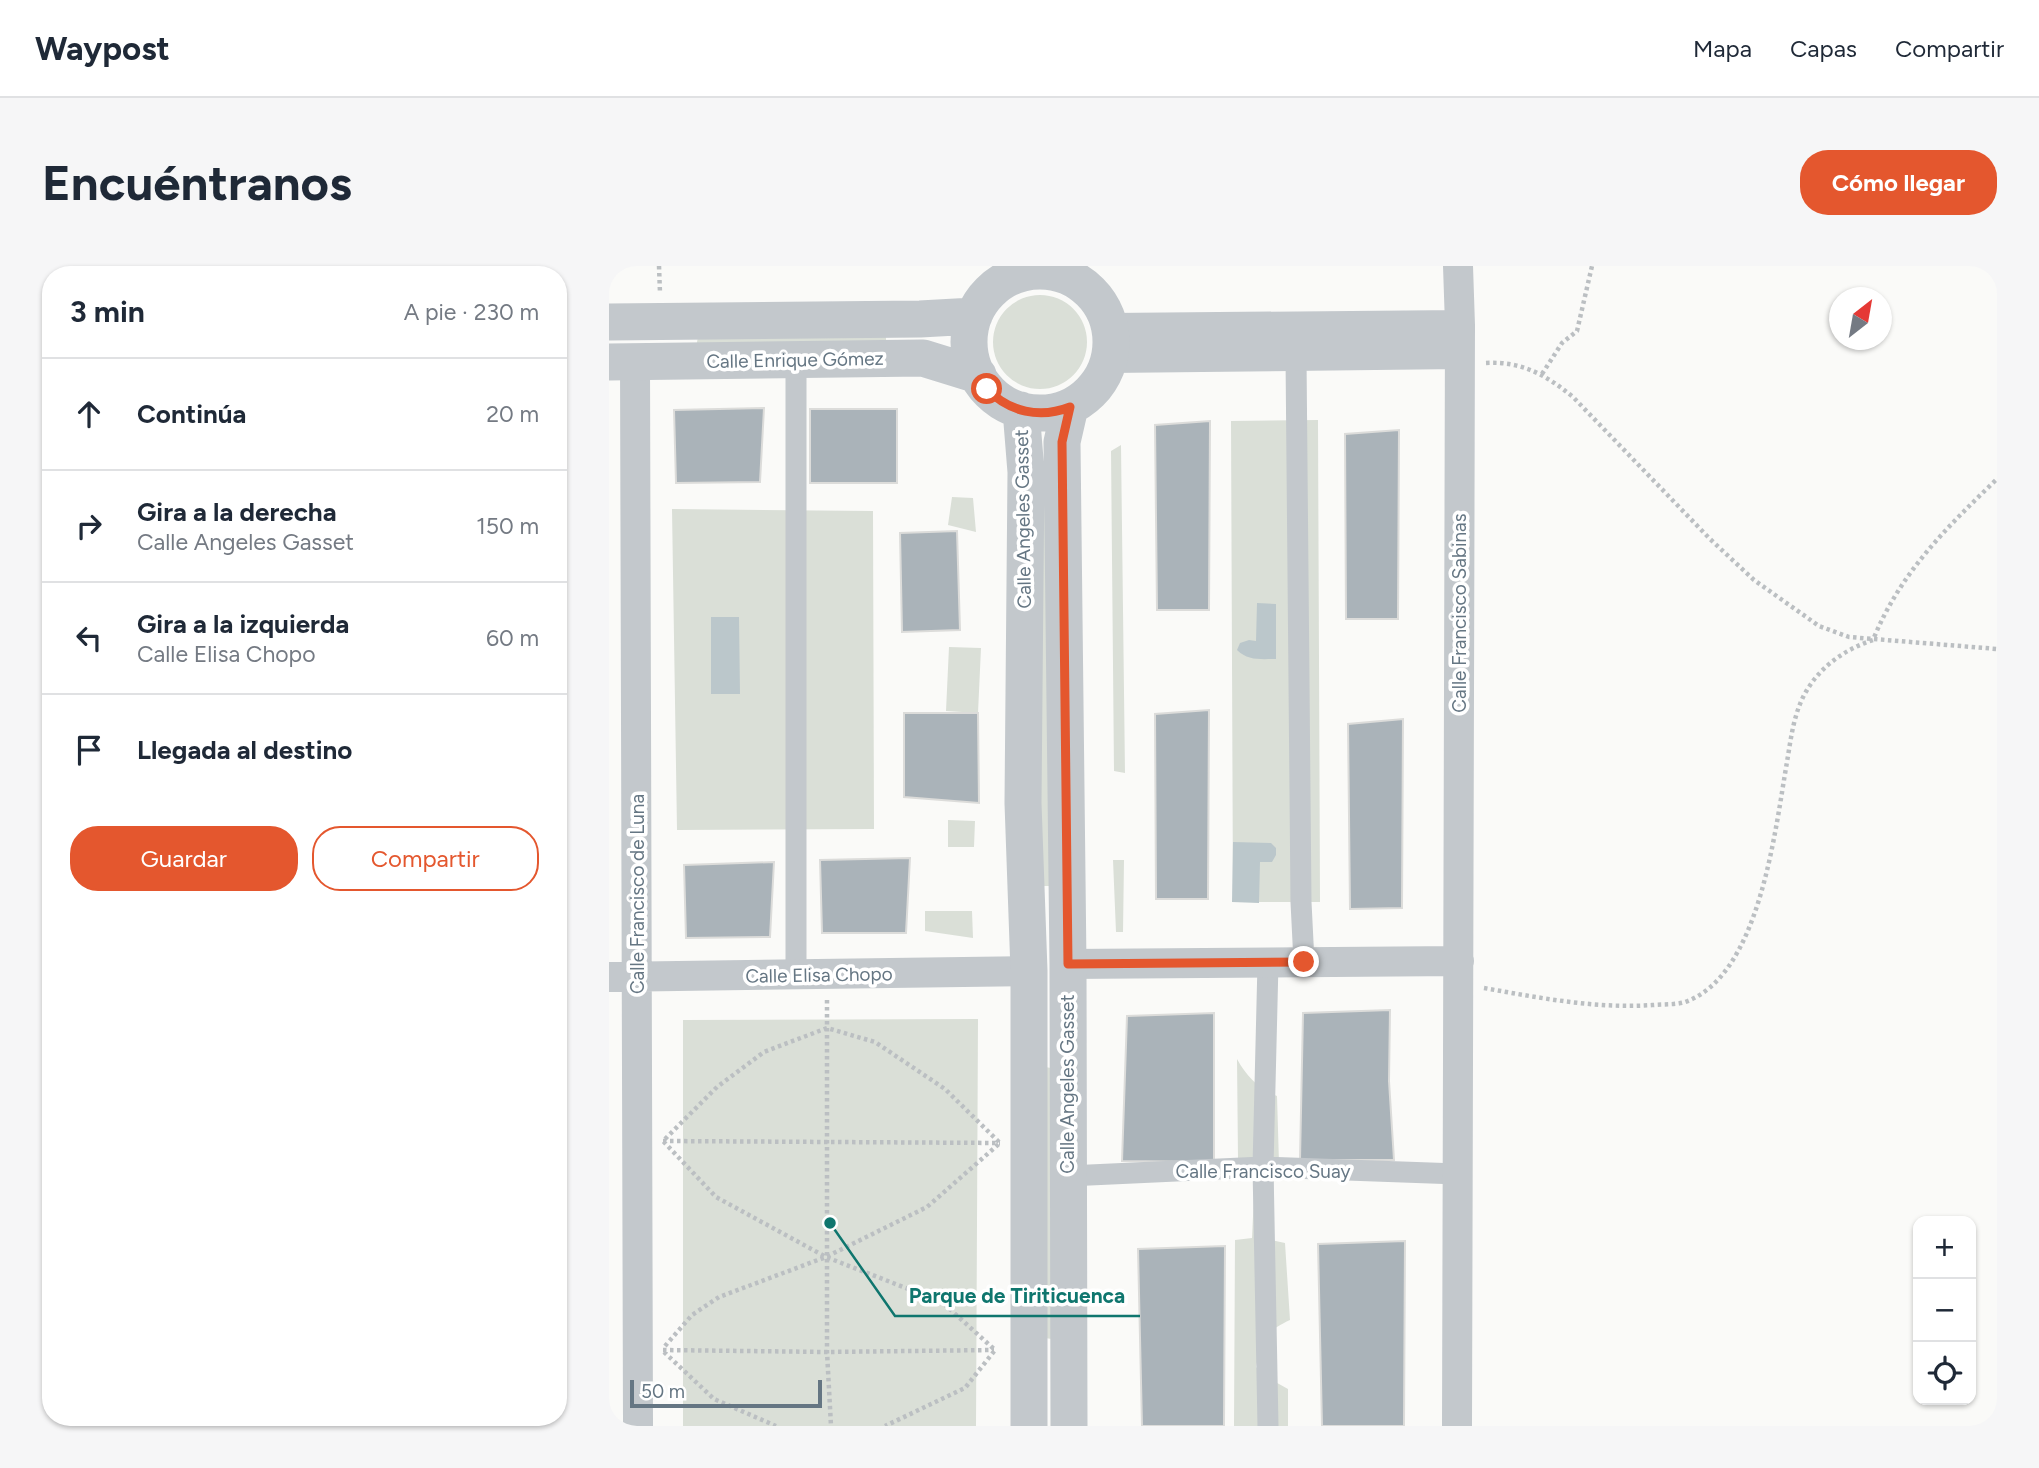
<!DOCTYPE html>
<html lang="es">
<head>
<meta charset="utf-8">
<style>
  body { margin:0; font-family:Figtree,sans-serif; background:#f6f6f7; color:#1f2937 }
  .controls { position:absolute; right:21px; bottom:21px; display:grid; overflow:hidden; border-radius:14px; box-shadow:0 2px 5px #0004 }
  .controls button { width:63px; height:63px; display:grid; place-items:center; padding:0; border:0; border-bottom:2px solid #e0e1e3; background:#fff; color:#1f2937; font:35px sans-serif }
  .compass { position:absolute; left:1220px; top:21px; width:63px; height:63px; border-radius:50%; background:#fff; box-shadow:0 2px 5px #0004; rotate:31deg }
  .scale { position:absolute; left:21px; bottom:18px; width:192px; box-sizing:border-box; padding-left:7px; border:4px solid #657683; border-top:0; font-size:19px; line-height:24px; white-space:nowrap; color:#657683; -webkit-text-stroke:5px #fff; paint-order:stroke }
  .stop { position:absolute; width:21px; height:21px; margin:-16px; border:5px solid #e4572e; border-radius:50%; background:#fff }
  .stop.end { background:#e4572e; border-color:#fff; box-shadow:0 2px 7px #0008 }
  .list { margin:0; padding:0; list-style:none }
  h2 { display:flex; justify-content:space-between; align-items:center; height:91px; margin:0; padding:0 28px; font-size:30px }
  h2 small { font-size:23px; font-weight:400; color:#747a83 }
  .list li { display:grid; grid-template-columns:46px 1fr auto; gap:21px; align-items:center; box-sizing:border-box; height:112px; padding:0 28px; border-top:2px solid #e0e1e3 }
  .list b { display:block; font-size:26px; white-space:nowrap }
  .list p { margin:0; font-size:23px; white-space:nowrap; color:#747a83 }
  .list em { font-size:23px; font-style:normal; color:#747a83 }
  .actions { display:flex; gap:14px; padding:21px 28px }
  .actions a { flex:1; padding:16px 0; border:2px solid #e4572e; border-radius:28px; text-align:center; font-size:24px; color:#e4572e }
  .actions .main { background:#e4572e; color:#fff }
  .icon { flex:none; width:38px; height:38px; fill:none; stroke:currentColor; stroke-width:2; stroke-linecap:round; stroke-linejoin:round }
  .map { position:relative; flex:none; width:1388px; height:1160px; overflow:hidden; border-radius:28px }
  header { display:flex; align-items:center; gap:42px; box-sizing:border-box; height:98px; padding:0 35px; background:#fff; border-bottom:2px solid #e0e1e3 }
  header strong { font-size:33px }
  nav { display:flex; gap:38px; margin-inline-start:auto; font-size:24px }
  .intro { display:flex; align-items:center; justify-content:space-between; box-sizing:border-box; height:168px; padding:0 42px }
  h1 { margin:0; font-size:49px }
  .button { padding:18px 32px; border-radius:28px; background:#e4572e; color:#fff; font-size:24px; font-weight:700 }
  main { display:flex; gap:42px; padding:0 42px }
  aside { flex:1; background:#fff; border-radius:28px; box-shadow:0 2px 5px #0004 }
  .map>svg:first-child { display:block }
</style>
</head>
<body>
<header>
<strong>Waypost</strong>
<nav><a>Mapa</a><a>Capas</a><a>Compartir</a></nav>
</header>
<div class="intro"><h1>Encuéntranos</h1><a class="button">Cómo llegar</a></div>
<main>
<aside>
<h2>3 min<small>A pie · 230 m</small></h2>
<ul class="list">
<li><svg class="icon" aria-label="ahead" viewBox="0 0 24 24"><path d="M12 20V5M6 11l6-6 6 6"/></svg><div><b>Continúa</b></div><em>20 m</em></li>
<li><svg class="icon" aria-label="right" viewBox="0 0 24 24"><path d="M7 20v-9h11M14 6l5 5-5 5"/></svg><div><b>Gira a la derecha</b><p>Calle Angeles Gasset</p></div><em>150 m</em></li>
<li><svg class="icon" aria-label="left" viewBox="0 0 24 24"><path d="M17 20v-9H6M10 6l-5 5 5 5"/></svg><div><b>Gira a la izquierda</b><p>Calle Elisa Chopo</p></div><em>60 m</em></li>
<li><svg class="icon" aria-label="arrive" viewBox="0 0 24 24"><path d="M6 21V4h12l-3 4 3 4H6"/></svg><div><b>Llegada al destino</b></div></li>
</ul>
<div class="actions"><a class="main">Guardar</a><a>Compartir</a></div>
</aside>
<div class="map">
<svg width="1388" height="1160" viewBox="0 0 1388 1160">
  <rect width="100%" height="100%" fill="#fafaf8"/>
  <path fill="#dadfd7" d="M384 76a47 47 0 1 1 94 0a47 47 0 1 1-94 0Z
    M89 71H277V83L86 86Z
    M709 154 711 636H624L622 155Z
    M512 179 516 507 505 505 502 185Z
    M343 231 364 232 367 266 339 259Z
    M430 238 444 239 441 620H430Z
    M63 243 264 245 265 563 68 564Z
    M340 381 372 382 369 447 337 445Z
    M339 554 366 555 365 581H339Z
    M504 594H515L514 666H507Z
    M316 645H363L364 672 316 665Z
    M369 753 367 1160H74V754Z
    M628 793C638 811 650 823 668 830L670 897 629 893Z
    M430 800 442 802 443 1073 428 1071Z
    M665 906 662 974 676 977 681 1054C655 1066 653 1074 647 1101L654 1109 679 1123V1160H625L626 974 643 972 646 907Z"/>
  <path fill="#bbc7cb" d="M648 337 667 338V393C652 393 639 395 628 384L631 377 640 374 647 375Z
    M102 351H130L131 428H102Z
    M624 576 662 577 667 582V589L663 596H651L650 637 623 636Z"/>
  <path fill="#aab3b9" stroke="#dcdcda" stroke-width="2" d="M155 142 151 216 67 217 65 144Z
    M201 143H288V217H201Z
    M601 155 600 344H548L546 159Z
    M790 164 789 353H737L736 168Z
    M348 265 351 364 293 366 291 267Z
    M600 444 599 633H547L546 448Z
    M295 447H369L370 537 295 531Z
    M794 453 793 642 741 643 739 458Z
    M301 592 297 667H213L211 594Z
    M165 596 161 671 77 672 75 599Z
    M781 744 780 815 785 894H691L694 747Z
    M605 747V896L513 895 518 750Z
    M796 975 795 1160H713L709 978Z
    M616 980 615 1160H533L529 983Z"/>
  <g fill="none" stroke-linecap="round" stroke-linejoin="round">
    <path stroke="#bbbfc2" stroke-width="4.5" stroke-dasharray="3.5 3.5" stroke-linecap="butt" d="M50 0 51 27
      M877 97C913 95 937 109 964 131L1101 273 1145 314 1210 360 1240 371 1388 383
      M933 108 953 77 968 65 983 0
      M875 722C931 732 988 743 1044 739 1055 738 1066 739 1076 736 1151 710 1166 564 1178 496 1182 472 1185 445 1198 424 1213 399 1237 383 1264 374 1291 307 1337 262 1388 213
      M218 734V1086L222 1160
      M54 875 391 877
      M56 1080 83 1049 110 1031 217 991 318 941 391 877 336 823 266 776 218 762 155 786 108 821 54 875 107 931 217 991 333 1036 386 1084 356 1122 276 1160
      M54 1084 218 1086 385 1084
      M55 1086 105 1133 167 1160"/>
    <path stroke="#c3c8cc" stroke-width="21" d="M687 90 692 636 695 696
      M187 94V709
      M459 910 654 901 849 908
      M659 1160 654 901 659 697"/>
    <path stroke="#c3c8cc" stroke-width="30" d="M501 62 851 59
      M500 92 850 88
      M26 96 29 1160
      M459 698 850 695
      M0 711 420 705
      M848 1160 851 59 849 0"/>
    <path stroke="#c3c8cc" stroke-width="37" d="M360 76a71 71 0 1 1 142 0a71 71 0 1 1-142 0Z
      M0 56 311 53 365 50
      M0 96 314 92 369 109
      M412 144 417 206 414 537 420 705V1160
      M460 1160 459 698 453 176 461 141"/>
  </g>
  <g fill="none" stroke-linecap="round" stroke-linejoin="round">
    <path stroke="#e4572e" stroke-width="9" d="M378 123C400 146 431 153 461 141L453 176 459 698 695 696"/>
  </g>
  <g text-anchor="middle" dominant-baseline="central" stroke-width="7" stroke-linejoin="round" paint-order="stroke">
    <g font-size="19" fill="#657683" stroke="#fff">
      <text transform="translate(186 94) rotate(-1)">Calle Enrique Gómez</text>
      <text transform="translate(414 253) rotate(-91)">Calle Angeles Gasset</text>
      <text transform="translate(850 347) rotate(-90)">Calle Francisco Sabinas</text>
      <text transform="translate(28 628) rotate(-90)">Calle Francisco de Luna</text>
      <text transform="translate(210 709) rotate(-1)">Calle Elisa Chopo</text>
      <text transform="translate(458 818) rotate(-90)">Calle Angeles Gasset</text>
      <text x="654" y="905">Calle Francisco Suay</text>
    </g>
  </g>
  <path fill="none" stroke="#0f766e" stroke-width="2.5" d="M221 957L286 1050H531"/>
  <circle fill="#0f766e" stroke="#fff" stroke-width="2.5" cx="221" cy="957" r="7"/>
  <g font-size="21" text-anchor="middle" font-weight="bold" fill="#0f766e" stroke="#fff" stroke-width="7" stroke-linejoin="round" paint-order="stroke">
    <text x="408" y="1037">Parque de Tiriticuenca</text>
  </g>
</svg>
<div class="controls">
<button>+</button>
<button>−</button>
<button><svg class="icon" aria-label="locate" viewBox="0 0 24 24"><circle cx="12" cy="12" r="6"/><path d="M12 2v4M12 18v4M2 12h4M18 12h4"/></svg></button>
</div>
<svg class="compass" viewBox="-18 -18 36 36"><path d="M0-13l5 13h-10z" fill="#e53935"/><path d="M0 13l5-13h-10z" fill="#747a83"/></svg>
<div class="scale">50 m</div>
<div class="stop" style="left:378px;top:123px"></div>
<div class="stop end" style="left:695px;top:696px"></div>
</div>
</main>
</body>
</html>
